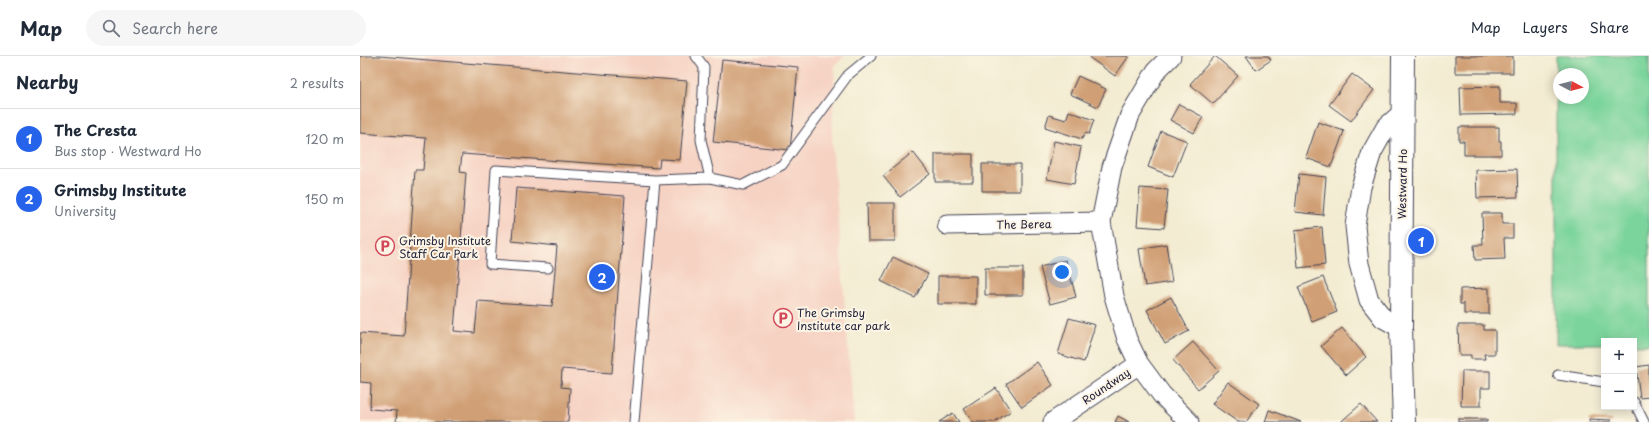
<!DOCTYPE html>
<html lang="en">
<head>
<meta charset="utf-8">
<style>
  body { margin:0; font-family:"Playpen Sans",sans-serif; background:#f6f6f7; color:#1f2937 }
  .controls { position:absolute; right:12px; bottom:12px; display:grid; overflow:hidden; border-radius:0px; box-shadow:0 2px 10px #0003 }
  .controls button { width:36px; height:36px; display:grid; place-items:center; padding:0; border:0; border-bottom:1px solid #e0e1e3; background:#fff; color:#1f2937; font:20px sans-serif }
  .compass { position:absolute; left:1193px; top:12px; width:36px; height:36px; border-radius:50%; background:#fff; box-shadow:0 2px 10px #0003; rotate:97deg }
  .you { position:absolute; left:702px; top:216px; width:14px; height:14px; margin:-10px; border:3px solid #fff; border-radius:50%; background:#1a73e8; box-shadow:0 0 0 6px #1a73e833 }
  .badge { display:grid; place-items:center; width:26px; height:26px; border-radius:50%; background:#2563eb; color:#fff; font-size:13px; font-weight:700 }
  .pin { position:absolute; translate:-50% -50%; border:2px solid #fff; box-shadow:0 1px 4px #0006 }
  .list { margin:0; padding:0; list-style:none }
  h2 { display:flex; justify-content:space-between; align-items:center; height:52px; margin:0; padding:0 16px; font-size:17px }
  h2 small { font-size:13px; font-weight:400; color:#747a83 }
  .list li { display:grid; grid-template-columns:26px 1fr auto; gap:12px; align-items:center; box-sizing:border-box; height:60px; padding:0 16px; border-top:1px solid #e0e1e3 }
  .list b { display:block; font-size:15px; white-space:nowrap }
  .list p { margin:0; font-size:13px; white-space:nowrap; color:#747a83 }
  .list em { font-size:13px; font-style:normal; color:#747a83 }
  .icon { flex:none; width:22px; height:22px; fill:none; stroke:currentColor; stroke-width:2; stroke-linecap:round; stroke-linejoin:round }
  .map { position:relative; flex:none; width:1289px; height:366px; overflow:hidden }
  header { display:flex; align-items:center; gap:24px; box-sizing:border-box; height:56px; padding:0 20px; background:#fff; border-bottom:1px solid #e0e1e3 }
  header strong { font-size:19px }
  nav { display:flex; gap:22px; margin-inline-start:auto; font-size:14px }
  .search { width:280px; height:36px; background:#f6f6f7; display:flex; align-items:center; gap:10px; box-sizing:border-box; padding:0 14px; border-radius:22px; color:#747a83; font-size:15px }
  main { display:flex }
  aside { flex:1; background:#fff }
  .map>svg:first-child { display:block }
</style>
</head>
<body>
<header>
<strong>Map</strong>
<div class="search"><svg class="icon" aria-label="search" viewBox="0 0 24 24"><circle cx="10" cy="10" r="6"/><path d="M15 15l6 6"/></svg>Search here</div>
<nav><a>Map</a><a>Layers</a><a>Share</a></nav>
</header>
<main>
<aside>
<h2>Nearby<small>2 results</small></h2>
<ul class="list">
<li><span class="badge">1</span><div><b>The Cresta</b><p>Bus stop · Westward Ho</p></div><em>120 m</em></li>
<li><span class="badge">2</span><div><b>Grimsby Institute</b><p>University</p></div><em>150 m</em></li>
</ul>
</aside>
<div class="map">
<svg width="1289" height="366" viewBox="0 0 1289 366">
  <rect width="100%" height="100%" fill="#fcf5e5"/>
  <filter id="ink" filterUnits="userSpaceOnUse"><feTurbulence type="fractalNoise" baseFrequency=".025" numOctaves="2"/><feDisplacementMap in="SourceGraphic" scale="8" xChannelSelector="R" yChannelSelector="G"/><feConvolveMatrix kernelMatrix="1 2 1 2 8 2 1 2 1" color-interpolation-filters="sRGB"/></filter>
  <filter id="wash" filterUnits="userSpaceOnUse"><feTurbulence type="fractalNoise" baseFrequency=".012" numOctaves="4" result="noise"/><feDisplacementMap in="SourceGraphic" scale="16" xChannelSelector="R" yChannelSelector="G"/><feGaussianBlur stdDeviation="0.9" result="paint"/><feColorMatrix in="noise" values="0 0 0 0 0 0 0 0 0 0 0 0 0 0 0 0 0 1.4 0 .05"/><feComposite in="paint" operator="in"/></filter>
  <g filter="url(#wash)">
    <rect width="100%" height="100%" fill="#f3ecd2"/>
    <path fill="#f6d2c3" d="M0 0H485L475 9 472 85 494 366H0Z"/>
    <path fill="#7ad49b" stroke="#4e7b6b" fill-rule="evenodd" d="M1196 0H1289V289H1274V285H1244V288H1196ZM1199 18H1223V42H1199Z"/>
    <g id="blocks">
      <path fill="#d09f74" d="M0 0H19L327 25 320 104 300 103 299 112 102 98 100 116 106 117 94 275 115 277 118 245 192 250 197 190 152 185 156 132 265 140 252 317 202 313 201 331 210 332 208 366H36L37 355 10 353 11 327 0 326V277L44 280 55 114H63L66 82 0 77Z
        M731 0H769L755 20 730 2Z
        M855 0 878 20 853 48 830 28Z
        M886 0H908L911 4 896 14Z
        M1095 0H1153V17H1095Z
        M362 4 438 11 430 94 353 86Z
        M992 18 1014 34 991 65 969 49Z
        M718 20 746 33 738 51 710 38Z
        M1140 30V47H1157V58L1101 59 1100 31Z
        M819 48 843 61 834 77 810 64Z
        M709 55 734 64 729 78 725 77 722 83 685 71 689 59 706 64Z
        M958 66 984 75 971 111 946 102Z
        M1099 71H1139V85H1141V99H1104V85H1099Z
        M801 75 827 85 813 121 788 111Z
        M694 85 721 91 714 128 687 123Z
        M553 96 570 118 540 141 523 120Z
        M575 98H613V126H575Z
        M622 108H660V135H622Z
        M1157 113 1158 141 1117 142 1116 114Z
        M939 118 966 121 963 159 935 156Z
        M780 132 808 134 804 172 777 170Z
        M507 147H535V185H508Z
        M1122 157H1142V168H1153V182H1144L1145 203 1115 204 1114 189H1123Z
        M962 171 965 209 938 212 935 174Z
        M806 188 812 226 785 230 779 193Z
        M533 201 568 218 555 242 521 225Z
        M706 204 716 241 690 248 680 211Z
        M625 212H663V239H625Z
        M578 220H616V248H578Z
        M963 221 977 256 952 266 938 231Z
        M1129 232V258H1104V248H1100V233Z
        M811 241 829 275 805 288 787 254Z
        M709 262 735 269 724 306 698 298Z
        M1098 269H1124V274H1135V298H1124L1125 303H1111V299H1099Z
        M982 272 1006 301 986 319 961 290Z
        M833 286 859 315 838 333 813 304Z
        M677 306 693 329 662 351 646 328Z
        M1289 309V341L1280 342 1276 311Z
        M1102 315H1130V332H1121V350H1101Z
        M868 326 899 348 886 366H878L852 348Z
        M636 332 651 355 634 366H613L604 353Z
        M1001 348 1017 366H981L984 363Z
        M909 354 941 366H905Z
        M593 357 599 366H579Z
        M758 360 769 366H755Z
        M1098 363H1127V366H1098Z
        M1229 363 1251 364V366H1229Z"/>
    </g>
  </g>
  <g filter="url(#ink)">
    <use href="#blocks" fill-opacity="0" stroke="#414052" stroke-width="1"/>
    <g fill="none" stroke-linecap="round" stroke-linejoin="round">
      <g stroke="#414052" stroke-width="11">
        <path id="lane" d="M336 0 344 11 341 84 350 122
          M188 212 130 208 136 114 295 124 350 122 383 129 422 109 488 19 511 0
          M1198 319 1244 326
          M1274 346 1284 366
          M274 366 295 124"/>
      </g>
      <g stroke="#414052" stroke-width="21">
        <path id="street" d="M811 0 796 15 770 59 752 111 741 166 754 240 767 283 779 308 802 339 829 366
          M587 169 741 166
          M1041 272 1023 262 1009 244 999 208 995 170 1001 131 1012 96 1026 71 1043 56
          M693 366 779 308"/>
      </g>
      <g stroke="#414052" stroke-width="24">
        <path id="secondary" d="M1043 0 1041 272 1044 366"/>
      </g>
      <use href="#lane" stroke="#fff" stroke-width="9"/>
      <use href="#street" stroke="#fff" stroke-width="19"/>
      <use href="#secondary" stroke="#fff" stroke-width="22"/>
    </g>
  </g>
  <defs>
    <g id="parking-ring" transform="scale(1)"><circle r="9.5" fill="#fcf5e5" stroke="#d1495b" stroke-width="1.5"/><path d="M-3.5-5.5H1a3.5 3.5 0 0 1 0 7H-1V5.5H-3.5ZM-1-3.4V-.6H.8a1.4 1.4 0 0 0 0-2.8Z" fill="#d1495b"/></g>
  </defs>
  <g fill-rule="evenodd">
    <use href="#parking-ring" x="25" y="190"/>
    <use href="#parking-ring" x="423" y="262"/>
  </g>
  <g text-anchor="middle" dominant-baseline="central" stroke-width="4" stroke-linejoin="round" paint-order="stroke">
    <g font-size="11" fill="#22223b" stroke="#fcf5e5">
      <text transform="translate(1042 128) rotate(-89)">Westward Ho</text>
      <text transform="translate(664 168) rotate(-1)">The Berea</text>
      <text transform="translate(746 330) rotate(-34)">Roundway</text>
    </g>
    <g font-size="11" fill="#22223b" stroke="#fcf5e5" text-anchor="start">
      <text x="39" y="184">Grimsby Institute<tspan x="39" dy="13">Staff Car Park</tspan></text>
      <text x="437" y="256">The Grimsby<tspan x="437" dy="13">Institute car park</tspan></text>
    </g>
  </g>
</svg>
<div class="controls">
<button>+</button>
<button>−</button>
</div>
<svg class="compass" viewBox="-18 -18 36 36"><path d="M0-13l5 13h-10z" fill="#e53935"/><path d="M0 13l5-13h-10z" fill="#747a83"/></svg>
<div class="you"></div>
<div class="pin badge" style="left:1061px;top:185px">1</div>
<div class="pin badge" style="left:242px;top:221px">2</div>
</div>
</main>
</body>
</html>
